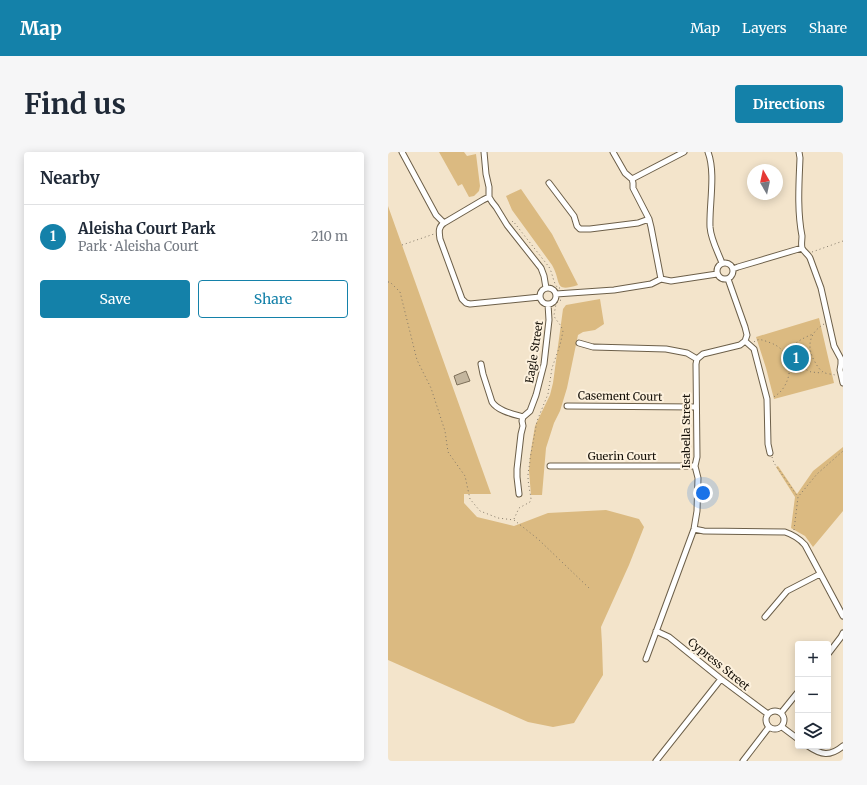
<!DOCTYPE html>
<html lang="en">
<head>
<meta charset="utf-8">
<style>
  body { margin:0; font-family:Merriweather,serif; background:#f6f6f7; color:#1f2937 }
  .controls { position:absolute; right:12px; bottom:12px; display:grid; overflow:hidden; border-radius:4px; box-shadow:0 2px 10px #0003 }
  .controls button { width:36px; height:36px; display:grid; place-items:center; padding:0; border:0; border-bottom:1px solid #e0e1e3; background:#fff; color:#1f2937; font:20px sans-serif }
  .compass { position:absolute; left:359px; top:12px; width:36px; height:36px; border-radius:50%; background:#fff; box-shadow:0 2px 10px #0003; rotate:351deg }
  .you { position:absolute; left:315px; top:341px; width:14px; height:14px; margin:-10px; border:3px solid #fff; border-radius:50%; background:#1a73e8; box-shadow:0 0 0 6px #1a73e833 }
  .badge { display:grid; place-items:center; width:26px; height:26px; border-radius:50%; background:#1481a9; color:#fff; font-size:13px; font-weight:700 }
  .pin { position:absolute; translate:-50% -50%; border:2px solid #fff; box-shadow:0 1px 4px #0006 }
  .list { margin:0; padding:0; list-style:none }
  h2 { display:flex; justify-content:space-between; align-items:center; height:52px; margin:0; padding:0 16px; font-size:17px }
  h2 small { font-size:13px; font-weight:400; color:#747a83 }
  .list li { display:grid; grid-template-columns:26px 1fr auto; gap:12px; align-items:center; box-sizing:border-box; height:64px; padding:0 16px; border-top:1px solid #e0e1e3 }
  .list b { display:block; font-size:15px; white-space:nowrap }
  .list p { margin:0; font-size:13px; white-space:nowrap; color:#747a83 }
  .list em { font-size:13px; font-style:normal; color:#747a83 }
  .actions { display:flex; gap:8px; padding:12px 16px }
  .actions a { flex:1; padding:9px 0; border:1px solid #1481a9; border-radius:4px; text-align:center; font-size:14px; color:#1481a9 }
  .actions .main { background:#1481a9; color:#fff }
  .icon { flex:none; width:22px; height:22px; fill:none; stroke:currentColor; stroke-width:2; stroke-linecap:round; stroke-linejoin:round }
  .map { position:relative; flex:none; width:455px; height:609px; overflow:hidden; border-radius:4px }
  header { display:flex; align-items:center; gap:24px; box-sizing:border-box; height:56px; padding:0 20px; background:#1481a9; color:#fff }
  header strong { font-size:19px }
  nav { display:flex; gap:22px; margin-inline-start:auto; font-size:14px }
  .intro { display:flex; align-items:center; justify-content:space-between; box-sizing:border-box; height:96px; padding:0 24px }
  h1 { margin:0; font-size:28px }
  .button { padding:10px 18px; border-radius:4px; background:#1481a9; color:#fff; font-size:14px; font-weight:700 }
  main { display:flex; gap:24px; padding:0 24px }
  aside { flex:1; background:#fff; border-radius:4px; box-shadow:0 2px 10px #0003 }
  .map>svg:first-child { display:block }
</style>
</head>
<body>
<header>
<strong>Map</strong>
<nav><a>Map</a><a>Layers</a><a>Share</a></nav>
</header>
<div class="intro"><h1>Find us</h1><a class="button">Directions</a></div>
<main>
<aside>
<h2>Nearby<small></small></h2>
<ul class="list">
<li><span class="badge">1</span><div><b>Aleisha Court Park</b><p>Park · Aleisha Court</p></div><em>210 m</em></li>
</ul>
<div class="actions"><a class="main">Save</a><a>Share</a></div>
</aside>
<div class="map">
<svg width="455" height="609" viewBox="0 0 455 609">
  <rect width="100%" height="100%" fill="#f3e4cb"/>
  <path fill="#dbba81" d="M51 0H76L79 4 88 2 92 34 91 39 86 44 81 45 74 32 70 34Z
    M133 37 164 82 190 133C165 141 174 130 164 113L124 58 118 44Z
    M0 54 103 342H76V351L89 365 126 374 160 361 218 358 251 367 256 375 241 413 213 475 214 492 215 523 186 571 165 575 140 570 0 508Z
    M212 147 216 172 207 178 195 180 190 183 179 236 172 259 166 271 158 296 154 343H143L141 319 142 304 147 274 162 243 165 231 175 157 178 153Z
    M431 166 446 231 386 247 378 216 368 185Z
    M455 295V359L425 395 417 384 403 376 407 345 388 315 390 314 409 342 425 319Z"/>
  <path fill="#c4b69e" stroke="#7d6f59" d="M78 219 82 229 69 233 66 224Z"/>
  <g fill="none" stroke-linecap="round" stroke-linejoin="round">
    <g stroke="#6c5f49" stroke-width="7">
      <path id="street" d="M14 0 48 63 56 71
        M96 0 98 22 101 35V45L104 50 108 55 119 73 153 116 156 124 158 136
        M225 0 237 21 244 27 245 31V36L261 67 263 75 273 127
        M320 0C328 21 321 53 322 75 323 88 330 100 334 111
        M411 0 412 6C411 31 409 58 414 84 414 88 413 92 414 96 416 100 420 102 422 106L433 136 446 194 453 207V212L452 218 455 231
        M244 27 296 0
        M161 31 186 64 189 74 192 77H202L250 71 261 67
        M101 45 95 48 56 71C50 75 51 80 52 87L74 147 78 151 82 152 152 145
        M329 119a8 8 0 1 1 16 0a8 8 0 1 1-16 0Z
        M345 117 350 115 414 96
        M152 144a8 8 0 1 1 16 0a8 8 0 1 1-16 0Z
        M168 142 226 138 263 132 273 127 283 129 329 122
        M357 189 366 197 379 247 380 292 382 301
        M191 191 205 195 278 197 299 201 309 207
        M93 212 95 222 104 250C110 259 125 262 135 265
        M179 254 308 255
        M162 314H307
        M131 342 129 325V317L133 282 135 274 134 269 135 265 142 259 148 243 156 212 161 168 160 152
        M306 377 316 379 397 380C406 383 411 386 417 393L455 464
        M377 465 399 439 432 422
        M268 479 281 485 333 527 380 562
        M440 502 453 485 455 481
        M258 507 306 377 309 359 310 326 307 314 309 305 308 212 309 207 315 202 352 193 357 189 359 183 357 175 340 127
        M378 568a9 9 0 1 1 18 0a9 9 0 1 1-18 0Z
        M393 561 410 540
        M394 575 410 587
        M420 594C433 603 442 605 455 594
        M268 609 333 527
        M355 609 381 575"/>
    </g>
    <path stroke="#827868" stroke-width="1" stroke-dasharray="1 3" stroke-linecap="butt" d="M124 70 125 69 161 115C165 122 165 131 170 136H172
      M14 93 46 82
      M424 100 455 89
      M0 130H2L12 140 29 208 43 236 57 279 60 300 77 324 82 347 92 359 110 366 126 368 150 387 201 436
      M436 172C421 181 418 195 427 210 429 214 432 218 435 220 438 222 444 222 447 223
      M366 190C370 186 375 188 380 190 401 196 407 217 396 235 393 240 389 243 384 246
      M400 204C402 192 415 186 425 182
      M401 208 415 216 423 220 434 221
      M384 305 386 311 410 345
      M126 367 131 356 142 350 143 347C142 339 140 332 140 324 140 318 142 313 142 307L149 269 160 242 164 216 172 193 174 184 175 179 173 174 167 166 166 163 168 152 171 149 173 148V147
      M406 378 410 345 429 322 455 299"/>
    <use href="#street" stroke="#fff" stroke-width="5"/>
  </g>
  <g text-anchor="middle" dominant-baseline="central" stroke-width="4" stroke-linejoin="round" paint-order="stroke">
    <g font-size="11" fill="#140f07" stroke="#fdf1dd">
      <text transform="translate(146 200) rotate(-81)">Eagle Street</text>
      <text transform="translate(232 244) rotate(1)">Casement Court</text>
      <text transform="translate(298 279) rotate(-90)">Isabella Street</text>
      <text x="234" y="304">Guerin Court</text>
      <text transform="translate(331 512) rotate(39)">Cypress Street</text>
    </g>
  </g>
</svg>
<div class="controls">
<button>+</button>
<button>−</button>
<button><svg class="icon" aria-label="layers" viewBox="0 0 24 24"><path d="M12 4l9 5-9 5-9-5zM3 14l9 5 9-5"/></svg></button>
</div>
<svg class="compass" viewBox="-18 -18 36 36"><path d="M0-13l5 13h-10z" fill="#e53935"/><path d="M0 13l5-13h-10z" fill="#747a83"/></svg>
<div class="you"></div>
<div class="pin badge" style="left:408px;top:206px">1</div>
</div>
</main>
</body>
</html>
